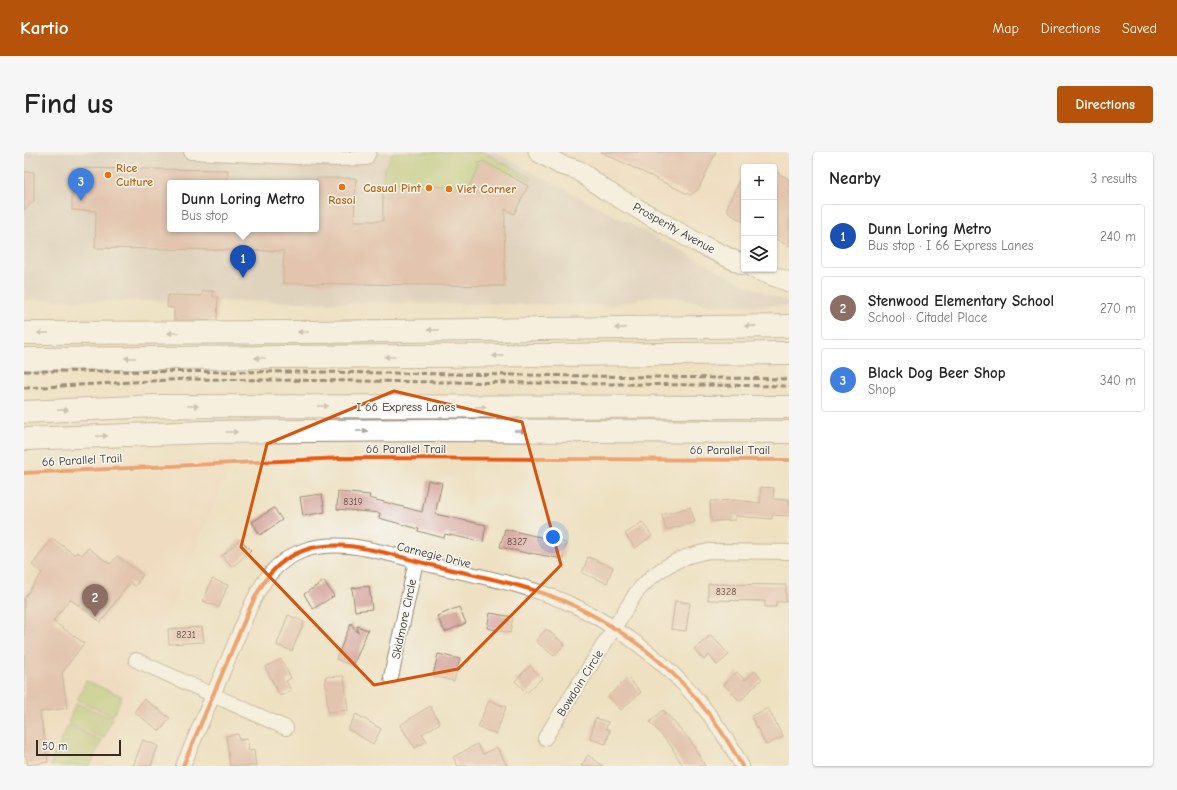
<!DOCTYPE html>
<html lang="en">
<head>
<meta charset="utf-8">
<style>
  body { margin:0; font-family:"Comic Neue",sans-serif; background:#f6f6f6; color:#222 }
  .controls { position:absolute; right:12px; top:12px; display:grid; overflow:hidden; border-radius:4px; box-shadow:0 1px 3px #0004 }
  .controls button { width:36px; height:36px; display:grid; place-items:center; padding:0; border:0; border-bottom:1px solid #e0e0e0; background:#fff; color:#222; font:20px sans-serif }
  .scale { position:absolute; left:12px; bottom:10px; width:85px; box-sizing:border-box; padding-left:4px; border:2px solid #3b2a1e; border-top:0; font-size:11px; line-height:14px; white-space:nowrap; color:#3b2a1e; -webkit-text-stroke:3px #f6f6f2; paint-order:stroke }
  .you { position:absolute; left:529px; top:385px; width:14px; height:14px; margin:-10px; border:3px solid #fff; border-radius:50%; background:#1a73e8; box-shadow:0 0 0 6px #1a73e833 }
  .badge { display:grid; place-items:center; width:26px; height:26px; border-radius:50%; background:#b45309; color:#fff; font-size:13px; font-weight:700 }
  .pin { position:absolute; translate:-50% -33px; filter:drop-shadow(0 1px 2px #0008) }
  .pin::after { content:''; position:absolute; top:21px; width:14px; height:12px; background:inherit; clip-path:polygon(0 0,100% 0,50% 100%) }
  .popup { position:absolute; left:143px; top:28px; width:152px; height:52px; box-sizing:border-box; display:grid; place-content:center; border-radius:4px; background:#fff; filter:drop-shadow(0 1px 3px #0005); font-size:13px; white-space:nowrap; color:#767676 }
  .popup b { font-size:15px; color:#222 }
  .popup::after { content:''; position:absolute; left:50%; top:100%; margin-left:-8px; border:8px solid transparent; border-top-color:#fff }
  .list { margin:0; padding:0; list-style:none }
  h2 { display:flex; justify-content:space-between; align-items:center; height:52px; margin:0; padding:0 16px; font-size:17px }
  h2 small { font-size:13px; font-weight:400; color:#767676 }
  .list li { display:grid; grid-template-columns:26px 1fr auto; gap:12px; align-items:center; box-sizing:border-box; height:64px; margin:0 8px 8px; padding:0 8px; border:1px solid #e0e0e0; border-radius:4px }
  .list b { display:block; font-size:15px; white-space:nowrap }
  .list p { margin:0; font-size:13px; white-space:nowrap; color:#767676 }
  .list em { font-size:13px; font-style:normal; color:#767676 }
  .icon { flex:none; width:22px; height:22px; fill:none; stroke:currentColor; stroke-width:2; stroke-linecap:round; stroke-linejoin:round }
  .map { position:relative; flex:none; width:765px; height:614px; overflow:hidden; border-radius:4px }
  header { display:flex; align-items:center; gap:24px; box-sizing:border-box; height:56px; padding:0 20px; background:#b45309; color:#fff }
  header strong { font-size:19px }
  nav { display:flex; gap:22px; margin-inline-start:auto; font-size:14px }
  .intro { display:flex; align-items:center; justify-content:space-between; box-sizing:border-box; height:96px; padding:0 24px }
  h1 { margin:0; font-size:28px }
  .button { padding:10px 18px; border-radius:4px; background:#b45309; color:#fff; font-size:14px; font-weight:700 }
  main { display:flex; gap:24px; padding:0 24px }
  aside { flex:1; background:#fff; border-radius:4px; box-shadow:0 1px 3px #0004 }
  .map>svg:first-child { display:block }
</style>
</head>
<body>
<header>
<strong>Kartio</strong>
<nav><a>Map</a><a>Directions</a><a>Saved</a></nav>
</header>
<div class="intro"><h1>Find us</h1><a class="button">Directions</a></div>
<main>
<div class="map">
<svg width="765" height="614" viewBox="0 0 765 614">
  <rect width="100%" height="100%" fill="#f6f6f2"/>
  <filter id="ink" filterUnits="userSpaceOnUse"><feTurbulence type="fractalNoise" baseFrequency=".025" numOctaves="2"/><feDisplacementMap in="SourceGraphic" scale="8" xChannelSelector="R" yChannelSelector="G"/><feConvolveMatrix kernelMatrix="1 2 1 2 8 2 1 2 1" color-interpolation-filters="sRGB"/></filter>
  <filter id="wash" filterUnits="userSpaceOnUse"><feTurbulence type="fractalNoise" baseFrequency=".012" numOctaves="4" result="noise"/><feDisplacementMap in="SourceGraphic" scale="16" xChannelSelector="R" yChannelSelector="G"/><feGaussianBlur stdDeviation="0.9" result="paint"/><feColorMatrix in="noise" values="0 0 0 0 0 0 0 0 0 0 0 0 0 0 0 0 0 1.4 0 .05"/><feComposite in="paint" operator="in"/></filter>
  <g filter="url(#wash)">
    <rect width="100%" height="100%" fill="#eee1c2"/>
    <path fill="#f0d6bc" d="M576 0H765V112L750 107V15H720V94L692 83 576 21 568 16Z
      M210 306 80 614H0V316Z"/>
    <path fill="#cec2b9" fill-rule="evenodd" d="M0 0H470L724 134 765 150V154L690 153 638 143 586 153 0 148ZM146 31H292V77H146Z"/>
    <path fill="#a7c369" stroke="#717644" d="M369 0H459L508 26 506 29 491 21 487 25 460 9 455 11 453 19 444 35 359 33 360 17Z
      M62 529 98 544 89 564 53 548Z
      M52 551 88 566 80 586 44 571Z
      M44 573 78 588 66 614H26Z"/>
    <g id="blocks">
      <path fill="#d4a398" d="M577 0H692L674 38 666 43Z
        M460 9 504 34 490 62 481 57 480 134 259 131 260 99 71 96 72 59 48 58V16L204 18 203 31H146V77H292V26H332L330 69H359V33L444 35 453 19 455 11Z
        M750 19 765 27V94L750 86Z
        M0 20H10V49L0 58Z
        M720 21V70L706 62 703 57 705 50Z
        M179 139H189V145H194L193 168H150V156L143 155 144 143 178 144Z
        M404 328 418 331 411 362 462 373 459 390 421 382 420 386 394 379 395 377 355 366 356 361 313 357 314 340 346 343 345 346 398 360Z
        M737 335 750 336 749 347 765 348V364L748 363V367L711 364V368L687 369 686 349 710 348 736 351Z
        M298 342 301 360 279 364 276 345Z
        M666 355 671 370 642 378 638 363Z
        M250 356 258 368 236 383 228 370Z
        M618 370 628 384 611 396 601 382Z
        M481 377 542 391 539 407 506 401V402L476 395Z
        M28 386 51 403 53 400 58 403 64 396 86 412 93 404 119 423 111 434 106 430 77 470 46 447 29 469 60 491 38 521 43 556 16 560 24 610 4 613 2 603 0 604V446L18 421 8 413Z
        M216 387 227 398 209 415 198 404Z
        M564 405 589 415 583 431 558 421Z
        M188 427 204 433 195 455 179 449Z
        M300 429 310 444 289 457 280 442Z
        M684 432 762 433V450H752V455H741V449L684 448Z
        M345 434 348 457 331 459 328 436Z
        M651 449 666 451 662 479 647 477Z
        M435 455 442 471 421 480 413 464Z
        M466 461 489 465 486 481 463 476Z
        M264 463 280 470 268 499 253 493Z
        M327 471 334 481 333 474 344 478 329 514 312 507Z
        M178 475 180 490 145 492 144 477Z
        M522 477 541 492 530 504 512 489Z
        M687 483 705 503 693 513 685 503 680 508 670 497Z
        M414 502 436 507 430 529 409 524Z
        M257 507 267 526 262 529 267 538 256 544 241 515Z
        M506 514 518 526 503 541 491 529Z
        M731 519 738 527 716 549 700 533 713 520 721 528Z
        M320 524 324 558 304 560 301 525Z
        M604 526 617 540 597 558 584 544Z
        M120 547 146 566 136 579 110 560Z
        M465 548 482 555 472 582 454 575Z
        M406 554 416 571 398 582 403 589 391 596 376 573Z
        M744 556 759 585 742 593 727 564Z
        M639 558 666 588 681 614H659L647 594 626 570Z
        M332 562 357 577 349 592 324 577Z
        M571 566 584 570 582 577 586 578 582 592 566 587Z
        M214 582 215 588 223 587 225 599 230 598 232 614H206L202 584Z
        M119 588 134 594 127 614H109Z
        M453 592 459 602 473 595 483 614H434L429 605Z
        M564 603 579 614H557Z"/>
    </g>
  </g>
  <g filter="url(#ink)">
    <use href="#blocks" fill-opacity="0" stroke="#948670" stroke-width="1"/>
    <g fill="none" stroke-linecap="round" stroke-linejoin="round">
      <g stroke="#948670" stroke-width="16">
        <path id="street" d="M167 0 315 7 342 6 345 0
          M112 508 262 576
          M367 525 392 409
          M521 586 612 441C631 418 655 404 685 399L765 400
          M159 614 225 458C237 431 251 408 281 398 295 393 310 393 325 394 354 397 383 407 411 414 459 425 509 434 553 455 575 466 596 479 615 493 658 525 693 567 718 614"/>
      </g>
      <g stroke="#948670" stroke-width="21">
        <path id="secondary" d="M514 0 537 13 554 18 581 38 672 90 720 113
          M730 117 765 130"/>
      </g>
      <g stroke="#948670" stroke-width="24">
        <path id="highway" d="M0 181 286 180 765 174
          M0 207 765 201
          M0 260 133 254 765 255
          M0 287 182 280 408 278 765 280"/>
      </g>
      <use href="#street" stroke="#fff" stroke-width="14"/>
      <use href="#secondary" stroke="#fff" stroke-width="19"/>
      <use href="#highway" stroke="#fff" stroke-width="22"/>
      <path stroke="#3b2a1e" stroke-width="3" stroke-dasharray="6 3" stroke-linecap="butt" d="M0 219 295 220 765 227
        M0 236 164 227 765 234"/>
      <g stroke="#f6f6f2" stroke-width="6">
        <path id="cycleway" d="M0 321 319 306 765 308
          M159 614 225 458C237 431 251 408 281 398 295 393 310 393 325 394 354 397 383 407 411 414 459 425 509 434 553 455 575 466 596 479 615 493 658 525 693 567 718 614"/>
      </g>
      <use href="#cycleway" stroke="#e8590c" stroke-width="4"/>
    </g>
    <defs><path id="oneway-solid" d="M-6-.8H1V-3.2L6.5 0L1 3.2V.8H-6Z"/></defs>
    <g fill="#a79f9a">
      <use href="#oneway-solid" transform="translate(726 174) rotate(179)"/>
      <use href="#oneway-solid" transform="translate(596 176) rotate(179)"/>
      <use href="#oneway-solid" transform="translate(409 178) rotate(179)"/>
      <use href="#oneway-solid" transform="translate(279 180) rotate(180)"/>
      <use href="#oneway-solid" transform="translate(19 181) rotate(-180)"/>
      <use href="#oneway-solid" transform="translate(149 181) rotate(180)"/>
      <use href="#oneway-solid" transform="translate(474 204) rotate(179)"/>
      <use href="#oneway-solid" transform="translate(366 205) rotate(180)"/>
      <use href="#oneway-solid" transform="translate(106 206) rotate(180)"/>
      <use href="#oneway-solid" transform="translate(236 206) rotate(180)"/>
      <use href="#oneway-solid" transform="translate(169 254)"/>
      <use href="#oneway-solid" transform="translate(299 254)"/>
      <use href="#oneway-solid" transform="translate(457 255)"/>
      <use href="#oneway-solid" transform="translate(39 258) rotate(-3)"/>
      <use href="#oneway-solid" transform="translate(338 279)"/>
      <use href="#oneway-solid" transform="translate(496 279)"/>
      <use href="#oneway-solid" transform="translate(208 280)"/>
      <use href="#oneway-solid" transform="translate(78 284) rotate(-2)"/>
    </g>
  </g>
  <path d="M0 0H765V614H0ZM370 239 498 270 537 413 434 517 350 533 217 395 243 292Z" fill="#eee1c2" fill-opacity=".55" fill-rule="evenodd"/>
  <path fill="none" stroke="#d7540e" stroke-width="3" stroke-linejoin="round" d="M370 239 498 270 537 413 434 517 350 533 217 395 243 292Z"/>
  <g fill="#e8710a" stroke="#f6f6f2" stroke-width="1.5">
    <circle cx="84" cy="23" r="4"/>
    <circle cx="318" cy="35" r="4"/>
    <circle cx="405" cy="36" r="4"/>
    <circle cx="425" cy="37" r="4"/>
  </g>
  <g text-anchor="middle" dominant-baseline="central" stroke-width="3" stroke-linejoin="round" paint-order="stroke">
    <g font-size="10" fill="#61483c">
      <text x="329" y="350">8319</text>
      <text x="493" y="390">8327</text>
      <text x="702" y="440">8328</text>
      <text x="162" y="483">8231</text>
    </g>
    <g font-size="12" font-weight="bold" fill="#c56008" stroke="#f6f6f2" text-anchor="start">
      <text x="92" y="16">Rice<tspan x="92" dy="14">Culture</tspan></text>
      <text x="397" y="36" text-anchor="end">Casual Pint</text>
      <text x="433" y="37">Viet Corner</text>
      <text x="318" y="48" text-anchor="middle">Rasoi</text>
    </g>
    <g font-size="12" fill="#3b2a1e" stroke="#f6f6f2">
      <text transform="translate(650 76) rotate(29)">Prosperity Avenue</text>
      <text x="382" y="255">I 66 Express Lanes</text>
      <text x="382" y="297">66 Parallel Trail</text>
      <text x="706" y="298">66 Parallel Trail</text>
      <text transform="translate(58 308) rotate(-3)">66 Parallel Trail</text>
      <text transform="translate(410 403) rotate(14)">Carnegie Drive</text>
      <text transform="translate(380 467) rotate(-78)">Skidmore Circle</text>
      <text transform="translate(556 531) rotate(-58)">Bowdoin Circle</text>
    </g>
  </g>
</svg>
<div class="controls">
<button>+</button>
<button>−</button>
<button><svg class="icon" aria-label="layers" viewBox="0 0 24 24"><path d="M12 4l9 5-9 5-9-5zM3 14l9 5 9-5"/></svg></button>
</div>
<div class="scale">50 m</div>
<div class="you"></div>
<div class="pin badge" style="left:219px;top:126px;background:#1a4fb4">1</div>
<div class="popup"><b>Dunn Loring Metro</b>Bus stop</div>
<div class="pin badge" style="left:71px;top:465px;background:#8d6e63">2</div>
<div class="pin badge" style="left:57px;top:49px;background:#3f7fe0">3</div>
</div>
<aside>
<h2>Nearby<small>3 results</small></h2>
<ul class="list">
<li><span class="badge" style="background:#1a4fb4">1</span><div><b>Dunn Loring Metro</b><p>Bus stop · I 66 Express Lanes</p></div><em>240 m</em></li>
<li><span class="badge" style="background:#8d6e63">2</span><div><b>Stenwood Elementary School</b><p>School · Citadel Place</p></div><em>270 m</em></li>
<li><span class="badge" style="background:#3f7fe0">3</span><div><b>Black Dog Beer Shop</b><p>Shop</p></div><em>340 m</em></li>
</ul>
</aside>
</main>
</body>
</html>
